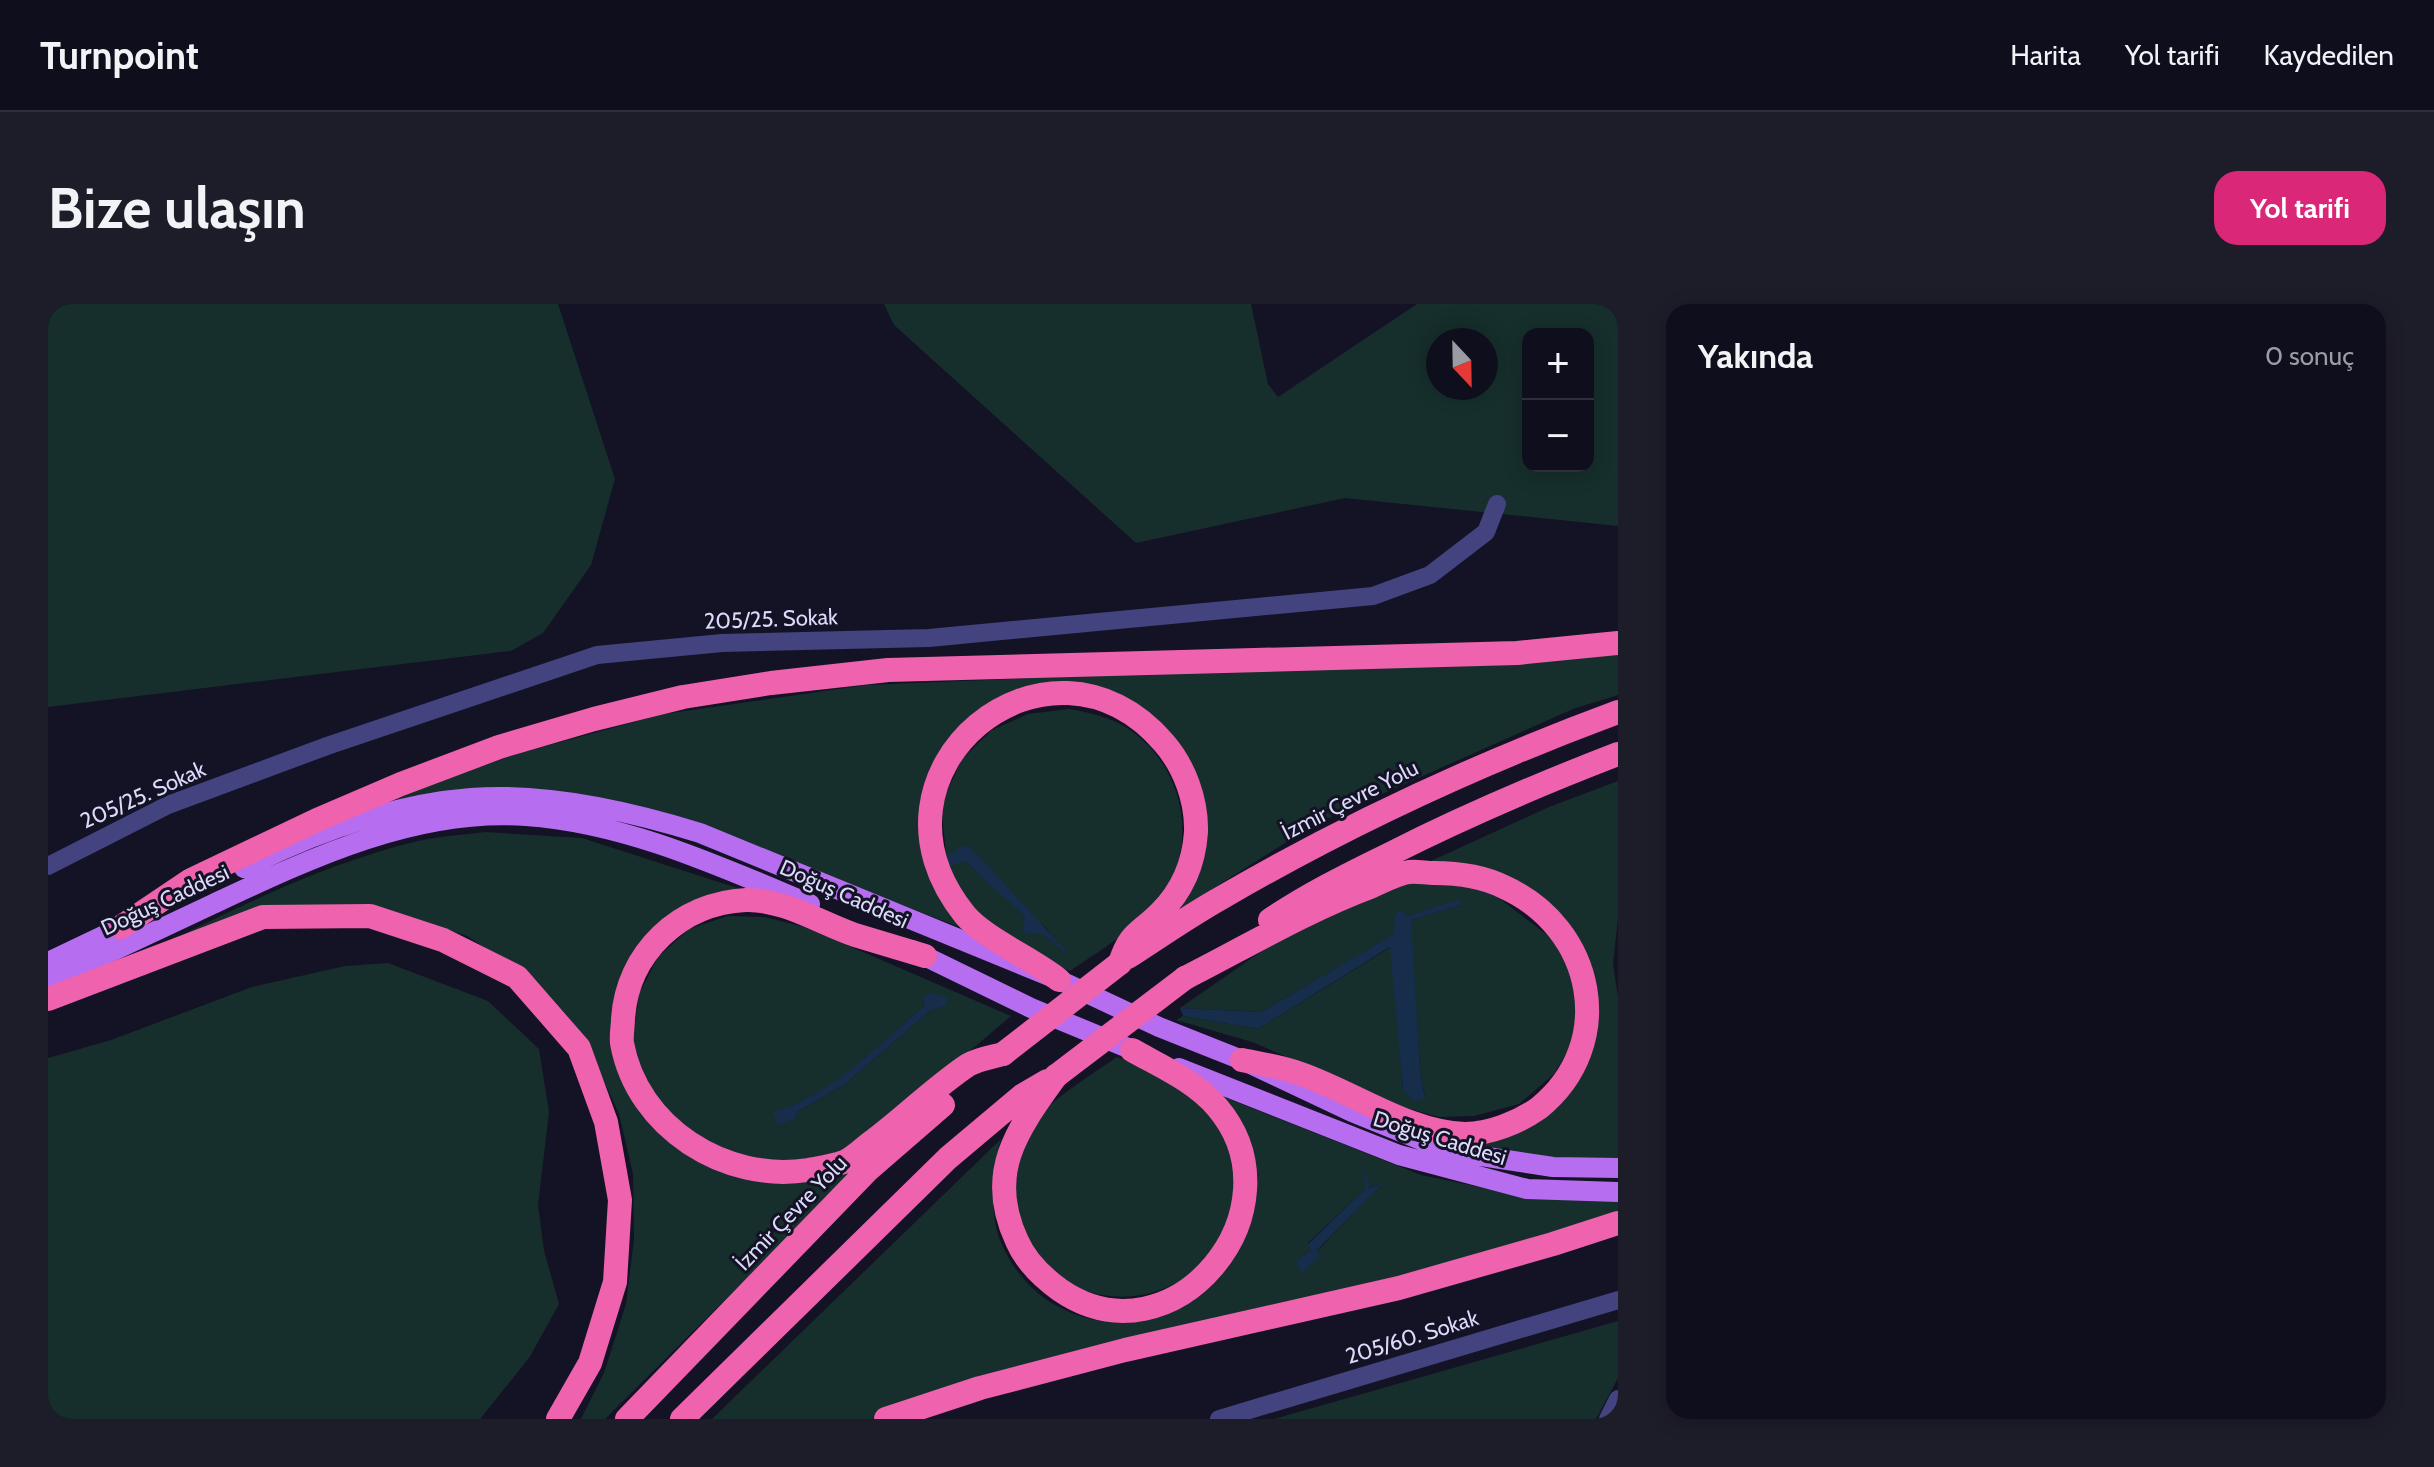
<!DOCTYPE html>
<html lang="tr">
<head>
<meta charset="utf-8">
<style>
  body { margin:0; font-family:Cabin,sans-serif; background:#1d1c29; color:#f1f3f6 }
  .controls { position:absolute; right:24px; top:24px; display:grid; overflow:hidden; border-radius:16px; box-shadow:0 4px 20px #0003 }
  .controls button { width:72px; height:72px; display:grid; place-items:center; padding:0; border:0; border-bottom:2px solid #2f2e3b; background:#0f0e1c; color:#f1f3f6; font:40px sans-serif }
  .compass { position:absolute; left:1378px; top:24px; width:72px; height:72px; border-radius:50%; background:#0f0e1c; box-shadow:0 4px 20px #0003; rotate:158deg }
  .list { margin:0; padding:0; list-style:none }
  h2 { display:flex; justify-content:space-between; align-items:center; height:104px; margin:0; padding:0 32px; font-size:34px }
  h2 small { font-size:26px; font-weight:400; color:#9b9ca3 }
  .map { position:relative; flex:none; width:1570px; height:1115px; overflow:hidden; border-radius:24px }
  header { display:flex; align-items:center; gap:48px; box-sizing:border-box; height:112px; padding:0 40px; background:#0f0e1c; border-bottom:2px solid #2f2e3b }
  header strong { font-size:38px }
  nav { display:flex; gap:44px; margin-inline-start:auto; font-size:28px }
  .intro { display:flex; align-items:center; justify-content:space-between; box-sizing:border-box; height:192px; padding:0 48px }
  h1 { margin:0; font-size:56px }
  .button { padding:20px 36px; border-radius:24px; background:#db2777; color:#fff; font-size:28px; font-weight:700 }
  main { display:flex; gap:48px; padding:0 48px }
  aside { flex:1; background:#0f0e1c; border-radius:24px; box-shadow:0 4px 20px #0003 }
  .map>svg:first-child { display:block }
</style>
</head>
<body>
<header>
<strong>Turnpoint</strong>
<nav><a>Harita</a><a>Yol tarifi</a><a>Kaydedilen</a></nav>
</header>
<div class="intro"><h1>Bize ulaşın</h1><a class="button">Yol tarifi</a></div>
<main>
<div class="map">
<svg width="1570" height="1115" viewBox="0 0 1570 1115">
  <rect width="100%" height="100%" fill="#141225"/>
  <path fill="#162f2c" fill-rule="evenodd" d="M0 0H510L567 175 543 261 495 329 463 347 0 403Z
    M836 0H1203L1220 80 1230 93 1369 0H1570V222L1297 194 1088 239 846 21ZM1480 30H1540V162H1480ZM1390 36H1438V84H1390Z
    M1570 350V391L1525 405 1267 520 1134 604 1132 598 1151 495 1069 399 982 388 899 448 882 567 890 587 922 627 603 506H325L397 474 476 448 616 410 818 381Z
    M1021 405C1040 408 1062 413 1079 424 1125 453 1145 512 1129 563 1126 570 1125 579 1120 585 1094 621 1058 643 1022 667L1000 657 934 618 900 569 894 510 898 489 915 454 944 426 980 410ZM917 557 997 623 1018 650Z
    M1570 477V614L1565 660 1570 693V856L1491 853 1404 838 1464 828 1545 736 1504 610 1374 561 1501 503Z
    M437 528 534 534 711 591 615 621 568 742 628 843 674 868 716 879 770 875 821 853 557 1115H533L556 1069 578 1000 586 935 585 870 571 810 545 753 472 667 419 632 326 601H234L81 658C173 611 269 561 370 537 392 532 415 531 437 528Z
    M1371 577 1414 579 1447 591 1502 633 1521 663 1530 705 1521 745 1506 770 1471 800 1426 812 1391 813 1355 803 1204 738 1128 716 1135 712 1210 725 1343 643 1355 786 1377 794 1372 765 1362 616 1414 601 1359 612 1352 605 1347 610V630L1213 708 1132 704 1234 633 1319 591Z
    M680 612 716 613 757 623 963 712 812 840 757 860 683 853 644 836 592 773 585 732 591 690 610 653 641 625ZM875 695 897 702 883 706 796 781 749 808 748 815 729 820 726 808C785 791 831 741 876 702Z
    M340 659 440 697 491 745 501 808 490 901 496 947 511 1000 481 1054 432 1115H0V754L63 736 204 683 297 662Z
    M1069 753C1130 776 1174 802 1187 870 1190 889 1184 912 1176 929 1130 1023 989 1011 964 906 962 896 966 881 967 870 969 859 968 844 972 834 981 810 1046 769 1069 753Z
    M1168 790 1373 871 1481 893 1570 895V913L1499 936 919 1077 824 1115H664L953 835C945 864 941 908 952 936 995 1043 1141 1046 1191 944 1200 926 1206 907 1206 886 1206 871 1175 809 1168 790ZM1334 879 1269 947 1248 957 1263 946 1260 939 1317 885Z
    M1570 1017V1074L1548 1115H1226Z"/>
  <path fill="#162e4b" d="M917 541 930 551 1019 648 1018 650 995 630 974 628 977 613 917 557 901 562 899 551Z
    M1411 595 1414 601 1363 616 1372 765 1377 795 1365 797 1355 786 1342 643 1210 725 1135 712 1132 704 1213 708 1346 630 1347 610 1352 605 1360 612Z
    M882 689 899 693 898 702 883 706 796 781 749 808 748 815 729 821 725 808C784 791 830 741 876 702L875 695Z
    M1316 870H1319L1321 884 1336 878 1269 946 1271 953 1254 969 1248 957 1263 946 1260 940 1317 885Z"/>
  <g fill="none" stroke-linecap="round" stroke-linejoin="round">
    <path stroke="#42437f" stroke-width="18" d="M0 562 120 501 279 442 549 351 674 339 881 334 1325 292 1382 271 1438 228 1449 200
      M1171 1115 1570 996
      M1560 1115 1570 1095"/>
    <path stroke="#b66df0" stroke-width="20" d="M196 564C266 529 344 500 423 494 498 488 581 507 652 529L1011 676 1111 723 1194 756 1304 808 1400 847 1505 863 1570 864
      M864 646 983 704 1097 751
      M0 658 84 618
      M0 677C55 652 110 626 165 600 263 554 368 504 478 512 578 519 671 562 762 600
      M1131 764 1351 851 1479 885 1570 888"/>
    <path stroke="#ee62ae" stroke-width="24" d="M1222 616C1259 591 1299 571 1340 551 1415 513 1492 480 1570 450
      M73 623 143 576 269 516 353 480 451 443 546 415 635 393 723 379 840 366 1469 349 1570 339
      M877 652C853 645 830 638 807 631 772 619 736 595 698 596 632 599 579 649 575 715 575 722 573 731 574 739 589 824 678 879 760 866 771 864 785 862 796 858 806 854 816 843 825 837 857 813 887 783 920 761 930 755 944 753 955 750
      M1080 653C1111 633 1141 612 1173 594 1300 520 1432 459 1570 408
      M1137 674C1198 643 1258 607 1322 583 1334 578 1348 570 1361 568 1369 567 1378 569 1386 569 1410 569 1434 572 1456 583 1547 624 1570 740 1491 804 1471 818 1442 830 1417 830 1362 829 1305 788 1253 770 1234 763 1214 760 1194 756
      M1011 676C985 655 936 634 917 611 801 467 1001 305 1116 439 1136 462 1149 496 1148 528 1146 559 1134 587 1112 609 1091 630 1082 628 1072 659
      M0 695 215 613 322 612 395 636 469 673 531 744 558 818 572 896 567 978 542 1059 510 1115
      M1008 772C969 826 937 869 969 937 978 958 994 973 1012 986 1125 1064 1256 905 1169 803 1147 777 1112 762 1084 746
      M579 1115 820 866 895 801
      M634 1115 900 854 975 791 999 777
      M838 1115 932 1084 1077 1046 1351 984 1505 940 1570 919"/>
    <path stroke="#ee62ae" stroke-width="24" d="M955 750 1072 659
      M1008 772 1137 674"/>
  </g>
  <g text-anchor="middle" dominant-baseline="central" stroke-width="6" stroke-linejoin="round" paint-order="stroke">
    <g font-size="22" fill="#dcdafb" stroke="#141225">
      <text transform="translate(723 315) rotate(-2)">205/25. Sokak</text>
      <text transform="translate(95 491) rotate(-24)">205/25. Sokak</text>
      <text transform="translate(1302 496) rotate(-27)">İzmir Çevre Yolu</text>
      <text transform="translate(796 590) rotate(24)">Doğuş Caddesi</text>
      <text transform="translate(117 596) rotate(-25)">Doğuş Caddesi</text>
      <text transform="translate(1392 834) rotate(17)">Doğuş Caddesi</text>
      <text transform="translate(743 909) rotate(-46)">İzmir Çevre Yolu</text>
      <text transform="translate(1364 1033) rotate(-17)">205/60. Sokak</text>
    </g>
  </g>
</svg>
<div class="controls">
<button>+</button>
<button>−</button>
</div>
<svg class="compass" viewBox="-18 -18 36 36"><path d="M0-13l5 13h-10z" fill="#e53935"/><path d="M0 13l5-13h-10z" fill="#9b9ca3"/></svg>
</div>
<aside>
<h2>Yakında<small>0 sonuç</small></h2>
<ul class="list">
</ul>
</aside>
</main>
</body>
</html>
